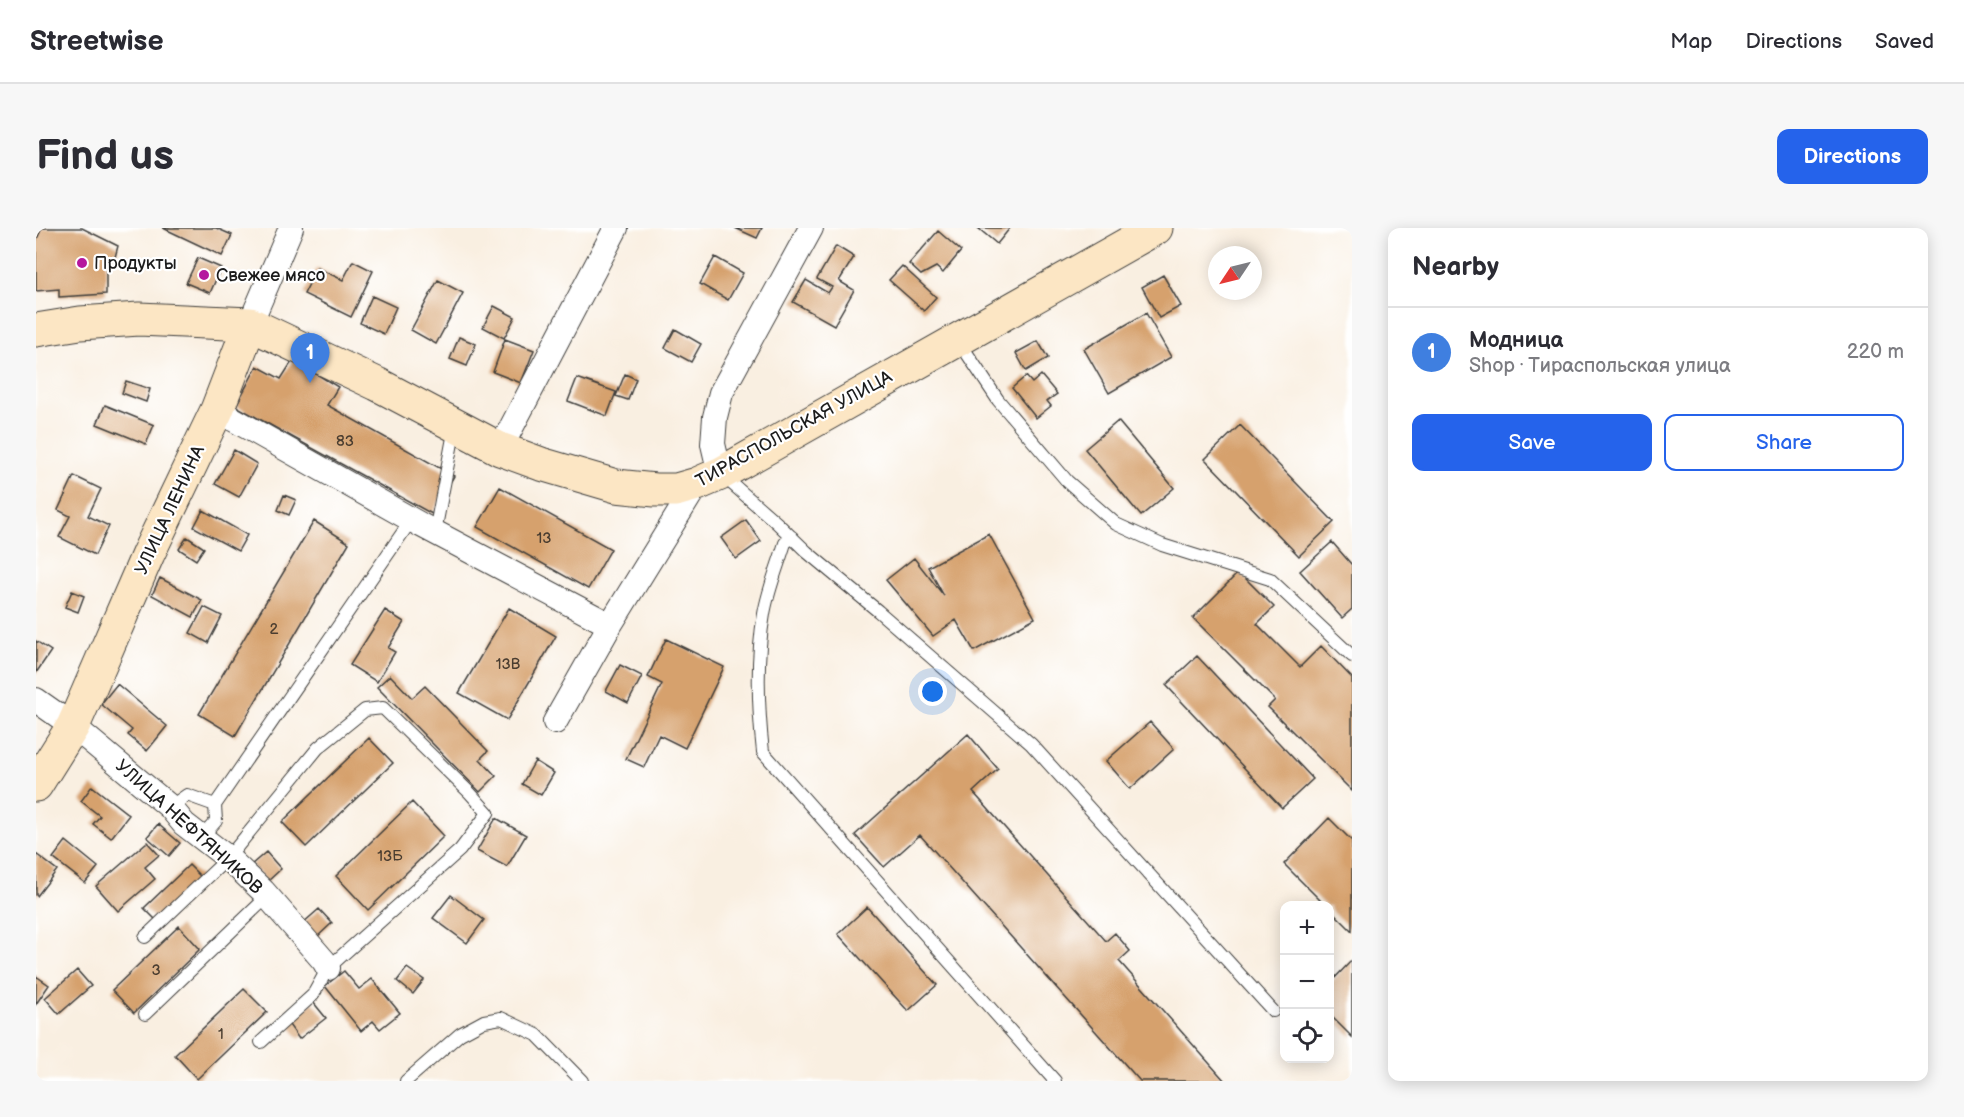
<!DOCTYPE html>
<html lang="en">
<head>
<meta charset="utf-8">
<style>
  body { margin:0; font-family:"Balsamiq Sans",sans-serif; background:#f7f7f7; color:#2b2b33 }
  .controls { position:absolute; right:18px; bottom:18px; display:grid; overflow:hidden; border-radius:12px; box-shadow:0 3px 15px #0003 }
  .controls button { width:54px; height:54px; display:grid; place-items:center; padding:0; border:0; border-bottom:2px solid #e1e1e2; background:#fff; color:#2b2b33; font:30px sans-serif }
  .compass { position:absolute; left:1172px; top:18px; width:54px; height:54px; border-radius:50%; background:#fff; box-shadow:0 3px 15px #0003; rotate:235deg }
  .you { position:absolute; left:897px; top:464px; width:21px; height:21px; margin:-15px; border:4px solid #fff; border-radius:50%; background:#1a73e8; box-shadow:0 0 0 9px #1a73e833 }
  .badge { display:grid; place-items:center; width:39px; height:39px; border-radius:50%; background:#2563eb; color:#fff; font-size:20px; font-weight:700 }
  .pin { position:absolute; translate:-50% -50px; filter:drop-shadow(0 2px 3px #0008) }
  .pin::after { content:''; position:absolute; top:32px; width:21px; height:18px; background:inherit; clip-path:polygon(0 0,100% 0,50% 100%) }
  .list { margin:0; padding:0; list-style:none }
  h2 { display:flex; justify-content:space-between; align-items:center; height:78px; margin:0; padding:0 24px; font-size:26px }
  h2 small { font-size:20px; font-weight:400; color:#7c7c81 }
  .list li { display:grid; grid-template-columns:39px 1fr auto; gap:18px; align-items:center; box-sizing:border-box; height:90px; padding:0 24px; border-top:2px solid #e1e1e2 }
  .list b { display:block; font-size:22px; white-space:nowrap }
  .list p { margin:0; font-size:20px; white-space:nowrap; color:#7c7c81 }
  .list em { font-size:20px; font-style:normal; color:#7c7c81 }
  .actions { display:flex; gap:12px; padding:18px 24px }
  .actions a { flex:1; padding:14px 0; border:2px solid #2563eb; border-radius:12px; text-align:center; font-size:21px; color:#2563eb }
  .actions .main { background:#2563eb; color:#fff }
  .icon { flex:none; width:33px; height:33px; fill:none; stroke:currentColor; stroke-width:2; stroke-linecap:round; stroke-linejoin:round }
  .map { position:relative; flex:none; width:1316px; height:853px; overflow:hidden; border-radius:12px }
  header { display:flex; align-items:center; gap:36px; box-sizing:border-box; height:84px; padding:0 30px; background:#fff; border-bottom:2px solid #e1e1e2 }
  header strong { font-size:28px }
  nav { display:flex; gap:33px; margin-inline-start:auto; font-size:21px }
  .intro { display:flex; align-items:center; justify-content:space-between; box-sizing:border-box; height:144px; padding:0 36px }
  h1 { margin:0; font-size:42px }
  .button { padding:15px 27px; border-radius:12px; background:#2563eb; color:#fff; font-size:21px; font-weight:700 }
  main { display:flex; gap:36px; padding:0 36px }
  aside { flex:1; background:#fff; border-radius:12px; box-shadow:0 3px 15px #0003 }
  .map>svg:first-child { display:block }
</style>
</head>
<body>
<header>
<strong>Streetwise</strong>
<nav><a>Map</a><a>Directions</a><a>Saved</a></nav>
</header>
<div class="intro"><h1>Find us</h1><a class="button">Directions</a></div>
<main>
<div class="map">
<svg width="1316" height="853" viewBox="0 0 1316 853">
  <rect width="100%" height="100%" fill="#fff"/>
  <filter id="ink" filterUnits="userSpaceOnUse"><feTurbulence type="fractalNoise" baseFrequency=".0167" numOctaves="2"/><feDisplacementMap in="SourceGraphic" scale="12" xChannelSelector="R" yChannelSelector="G"/><feConvolveMatrix kernelMatrix="1 2 1 2 8 2 1 2 1" color-interpolation-filters="sRGB"/></filter>
  <filter id="wash" filterUnits="userSpaceOnUse"><feTurbulence type="fractalNoise" baseFrequency=".008" numOctaves="4" result="noise"/><feDisplacementMap in="SourceGraphic" scale="24" xChannelSelector="R" yChannelSelector="G"/><feGaussianBlur stdDeviation="1.35" result="paint"/><feColorMatrix in="noise" values="0 0 0 0 0 0 0 0 0 0 0 0 0 0 0 0 0 1.4 0 .05"/><feComposite in="paint" operator="in"/></filter>
  <g filter="url(#wash)">
    <rect width="100%" height="100%" fill="#f9efe1"/>
    <g id="blocks">
      <path fill="#d6a16d" d="M6 0H46L82 18 78 33 70 32V66L23 69V61L0 63V13Z
        M127 0H180L196 7 186 28Z
        M699 0H726L721 10Z
        M942 0H974L961 16Z
        M902 3 925 23 907 45 900 39 885 47 873 36Z
        M800 18 818 29 803 53 818 62 798 97 757 74 770 52 792 65 796 59 781 51Z
        M679 29 707 45 692 72 664 56Z
        M162 30 185 40 174 65 150 55Z
        M317 33 337 43 315 89 268 66 281 40 307 52Z
        M866 38 900 69 888 83 853 52Z
        M1127 47 1145 78 1123 90 1106 59Z
        M402 52 427 65 400 116 375 102Z
        M336 68 360 79 348 106 324 95Z
        M458 78 479 89 468 110 447 99Z
        M1110 85 1135 129 1073 165 1048 121Z
        M639 101 665 116 655 134 629 120Z
        M423 109 440 116 431 138 414 131Z
        M469 111 498 122 485 155 457 144Z
        M1002 113 1012 130 990 143 980 125Z
        M257 132 302 159 291 177 418 248 396 286 200 178 221 138 245 151Z
        M589 146 600 151 592 172 580 168Z
        M1005 147 1021 166 1011 173 1015 178 1000 190 976 160 990 148 996 155Z
        M541 150 580 164 571 188 532 173Z
        M90 153 114 161 110 174 86 165Z
        M69 177 118 197 110 216 61 196Z
        M1082 193 1138 260 1105 288 1049 221Z
        M1204 197 1298 294 1263 328 1169 231Z
        M198 222 221 236 203 269 179 256Z
        M38 248 65 261 52 288 73 298 59 327 23 309 34 288 22 282Z
        M464 259 575 321 552 361 441 299Z
        M248 267 260 272 253 287 242 282Z
        M167 282 211 307 202 323 158 299Z
        M710 292 725 313 700 331 685 310Z
        M278 293 313 315 199 508 163 486Z
        M953 306 999 390 938 423 920 392 897 408 850 352 878 330 908 368 892 339Z
        M151 309 168 320 160 332 143 321Z
        M1296 314 1316 337V381L1306 390 1264 343Z
        M1203 344 1238 379 1221 396 1264 439 1285 418 1316 450V563L1232 479 1239 472 1157 390Z
        M124 350 166 372 157 389 116 367Z
        M36 363 48 368 42 384 29 379Z
        M168 379 186 388 172 415 154 405Z
        M473 380 520 408 471 492 423 465Z
        M349 382 368 394 352 420 359 424 341 454 314 437Z
        M630 411 688 439 649 520 623 507 608 539 590 531 626 456 612 449Z
        M0 413 15 423 0 445Z
        M1161 428 1277 551 1246 580 1130 457Z
        M584 437 606 448 592 475 570 463Z
        M354 447 376 470 389 458 452 523 444 531 460 548 444 564 341 459Z
        M81 456 131 498 111 523 92 507 96 502 65 476Z
        M1114 494 1138 521 1094 561 1070 533Z
        M932 506 962 541 937 564 1070 713 1079 705 1094 723 1083 733 1189 853H1104L884 607 848 639 819 607Z
        M333 510 357 535 270 619 246 594Z
        M499 533 518 545 505 567 486 556Z
        M56 558 93 587 75 610 57 596 64 588 45 573Z
        M376 574 408 608 332 682 300 648Z
        M460 590 490 607 471 639 441 623Z
        M1293 590 1316 613V703L1294 681V678H1290L1248 636Z
        M122 596 144 615 133 628 111 609Z
        M30 613 62 639 49 655 17 630Z
        M111 614 123 627 109 639 119 651 82 683 60 658Z
        M230 624 245 641 231 654 215 637Z
        M0 626 21 642 1 668 0 667Z
        M153 637 165 649 120 692 108 680Z
        M415 667 448 692 431 715 397 690Z
        M831 679 901 757 872 783 802 706Z
        M283 681 296 695 280 710 267 695Z
        M143 698 164 721 98 785 76 762Z
        M1316 732V809L1294 787V755Z
        M371 740 388 752 377 766 361 753Z
        M41 742 55 758 23 786 9 770Z
        M308 743 323 761 336 751 364 785 344 801 337 793 325 803 289 758Z
        M0 748 13 757 0 776Z
        M208 761 231 784 161 851 139 827Z
        M277 774 290 790 263 811 251 794Z"/>
    </g>
  </g>
  <g filter="url(#ink)">
    <use href="#blocks" fill-opacity="0" stroke="#3d3c3a" stroke-width="1.5"/>
    <g fill="none" stroke-linecap="round" stroke-linejoin="round">
      <g stroke="#3d3c3a" stroke-width="14">
        <path id="lane" d="M922 112 962 172 1031 253 1080 296 1126 317 1234 351 1316 428
          M686 247 741 295 771 324 842 383 995 516 1237 783
          M399 304 419 199
          M756 309 749 315C742 338 732 362 728 386 720 431 722 479 727 524L1019 853
          M134 579 151 567 179 577
          M166 609 180 593 179 577 376 291
          M109 709 192 630 282 520 329 482 347 480 434 565 452 585 424 622 292 740 277 767 225 814
          M109 786 232 668
          M370 853 424 806 448 793 465 790 501 807 546 853"/>
      </g>
      <g stroke="#3d3c3a" stroke-width="26">
        <path id="street" d="M214 96 255 0
          M181 182 385 297 574 397
          M464 221 580 0
          M684 246 677 216 679 189 685 165 775 0
          M0 472 37 498 134 579 148 596 192 630 227 663 288 733 292 740
          M519 494 574 397 661 256"/>
      </g>
      <g stroke="#3d3c3a" stroke-width="35">
        <path id="secondary" d="M0 102 44 95 103 91 214 96 341 156 464 221 505 236 580 258 619 262H640L661 256 684 246 1120 0
          M0 557 37 498 49 471 112 326 181 182 214 96"/>
      </g>
      <use href="#lane" stroke="#fff" stroke-width="12"/>
      <use href="#street" stroke="#fff" stroke-width="24"/>
      <use href="#secondary" stroke="#fce6c4" stroke-width="33"/>
    </g>
  </g>
  <g fill="#b5179e" stroke="#fff" stroke-width="2">
    <circle cx="46" cy="35" r="6"/>
    <circle cx="168" cy="47" r="6"/>
  </g>
  <g text-anchor="middle" dominant-baseline="central" stroke-width="4.5" stroke-linejoin="round" paint-order="stroke">
    <g font-size="15" fill="#4a3d30">
      <text x="309" y="213">83</text>
      <text x="508" y="310">13</text>
      <text x="238" y="401">2</text>
      <text x="472" y="436">13В</text>
      <text x="354" y="628">13Б</text>
      <text x="120" y="742">3</text>
      <text x="185" y="806">1</text>
    </g>
    <g font-size="18" fill="#1c1c1c" stroke="#fff" text-anchor="start">
      <text x="58" y="35">Продукты</text>
      <text x="180" y="47">Свежее мясо</text>
    </g>
    <g font-size="18" fill="#1c1c1c" stroke="#fff">
      <text transform="translate(758 201) rotate(-29)">ТИРАСПОЛЬСКАЯ УЛИЦА</text>
      <text transform="translate(134 282) rotate(-65)">УЛИЦА ЛЕНИНА</text>
      <text transform="translate(153 599) rotate(42)">УЛИЦА НЕФТЯНИКОВ</text>
    </g>
  </g>
</svg>
<div class="controls">
<button>+</button>
<button>−</button>
<button><svg class="icon" aria-label="locate" viewBox="0 0 24 24"><circle cx="12" cy="12" r="6"/><path d="M12 2v4M12 18v4M2 12h4M18 12h4"/></svg></button>
</div>
<svg class="compass" viewBox="-18 -18 36 36"><path d="M0-13l5 13h-10z" fill="#e53935"/><path d="M0 13l5-13h-10z" fill="#7c7c81"/></svg>
<div class="you"></div>
<div class="pin badge" style="left:274px;top:155px;background:#3f7fe0">1</div>
</div>
<aside>
<h2>Nearby<small></small></h2>
<ul class="list">
<li><span class="badge" style="background:#3f7fe0">1</span><div><b>Модница</b><p>Shop · Тираспольская улица</p></div><em>220 m</em></li>
</ul>
<div class="actions"><a class="main">Save</a><a>Share</a></div>
</aside>
</main>
</body>
</html>
